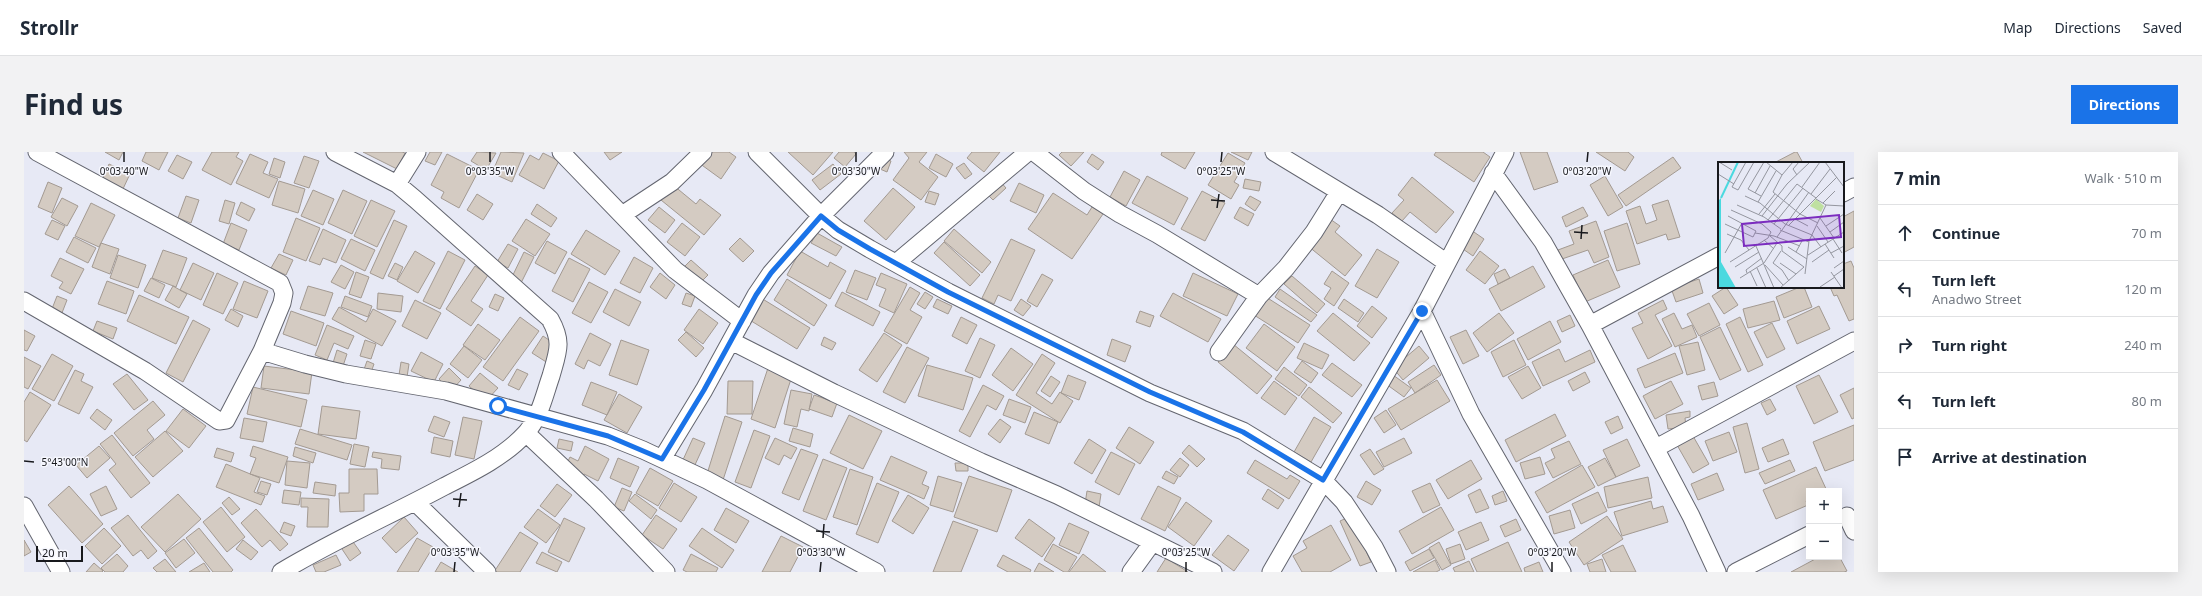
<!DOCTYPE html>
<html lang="en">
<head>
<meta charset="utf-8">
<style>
  body { margin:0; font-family:"Noto Sans",sans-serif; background:#f2f2f3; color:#1f2937 }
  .controls { position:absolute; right:12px; bottom:12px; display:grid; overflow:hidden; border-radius:0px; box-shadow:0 4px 16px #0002 }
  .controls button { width:36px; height:36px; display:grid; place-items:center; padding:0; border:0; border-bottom:1px solid #e0e1e3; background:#fff; color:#1f2937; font:20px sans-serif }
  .scale { position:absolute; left:12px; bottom:10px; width:47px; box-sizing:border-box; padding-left:4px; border:2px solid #18191d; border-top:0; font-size:11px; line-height:14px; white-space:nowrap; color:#18191d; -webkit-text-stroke:3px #f6f7fe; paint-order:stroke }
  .stop { position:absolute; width:12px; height:12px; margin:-9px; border:3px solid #1a73e8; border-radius:50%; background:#fff }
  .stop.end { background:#1a73e8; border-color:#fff; box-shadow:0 1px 4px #0008 }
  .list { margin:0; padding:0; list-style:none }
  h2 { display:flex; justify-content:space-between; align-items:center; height:52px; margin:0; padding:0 16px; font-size:17px }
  h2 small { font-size:13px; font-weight:400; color:#747a83 }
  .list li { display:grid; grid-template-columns:26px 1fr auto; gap:12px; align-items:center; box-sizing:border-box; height:56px; padding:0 16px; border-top:1px solid #e0e1e3 }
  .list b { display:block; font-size:15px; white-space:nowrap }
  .list p { margin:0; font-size:13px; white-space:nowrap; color:#747a83 }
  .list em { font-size:13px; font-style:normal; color:#747a83 }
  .icon { flex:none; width:22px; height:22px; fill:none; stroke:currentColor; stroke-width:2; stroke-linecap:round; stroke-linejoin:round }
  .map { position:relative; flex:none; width:1830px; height:420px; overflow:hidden; border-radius:0px }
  header { display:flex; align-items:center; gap:24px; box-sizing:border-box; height:56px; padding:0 20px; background:#fff; border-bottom:1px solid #e0e1e3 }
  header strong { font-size:19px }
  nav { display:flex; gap:22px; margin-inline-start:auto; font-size:14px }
  .intro { display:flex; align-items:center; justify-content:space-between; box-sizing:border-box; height:96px; padding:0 24px }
  h1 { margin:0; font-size:28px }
  .button { padding:10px 18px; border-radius:0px; background:#1a73e8; color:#fff; font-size:14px; font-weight:700 }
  main { display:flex; gap:24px; padding:0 24px }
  aside { flex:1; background:#fff; border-radius:0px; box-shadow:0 4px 16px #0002 }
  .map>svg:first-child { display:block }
</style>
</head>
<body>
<header>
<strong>Strollr</strong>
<nav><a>Map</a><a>Directions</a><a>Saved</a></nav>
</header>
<div class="intro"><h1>Find us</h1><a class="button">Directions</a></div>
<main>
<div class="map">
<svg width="1830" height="420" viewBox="0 0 1830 420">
  <rect width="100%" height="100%" fill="#e7e9f5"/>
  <path fill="#d4cbc2" stroke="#a39a92" d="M81 0H99L95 8Z
    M122 0H144L135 18 118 9Z
    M188 0H215L212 5 219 9 207 33 178 18Z
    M339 0H378L381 1 373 17Z
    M406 0H418L411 13 401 9Z
    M453 0 472 1 462 18 447 9Z
    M477 0 500 1 488 30 468 21Z
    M580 0H598L586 8Z
    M684 0H705L712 5 697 27 675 11Z
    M764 0H809L789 23Z
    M815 0H830L832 2 821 15 810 6Z
    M880 0H903L895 10 914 25 897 48 869 28 885 6Z
    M948 0H976L960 20 943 6Z
    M1038 0H1060L1047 14 1035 3Z
    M1138 0H1171L1161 17 1137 3Z
    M1207 0H1228L1224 8Z
    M1412 0H1459L1466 5 1450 30 1410 3Z
    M1496 0H1523L1534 30 1510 38Z
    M1572 0H1604L1610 5 1601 19Z
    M1771 0H1773L1779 11H1750Z
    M519 1 535 9 520 37 495 23 506 3 515 8Z
    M1204 1 1221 11 1210 30 1215 33 1207 47 1184 33Z
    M226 2 244 10 239 21 254 27 245 46 212 31Z
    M423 2 455 18 435 56 417 46 420 40 407 33Z
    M912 2 929 12 922 25 905 16Z
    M1068 2 1080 10 1074 18 1063 10Z
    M153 3 168 10 159 27 144 19Z
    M280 4 295 9 285 36 270 31Z
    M1649 5 1657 16 1602 54 1594 43Z
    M250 6 261 10 256 26 245 22Z
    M860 6 867 9 863 20 856 17Z
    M940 11 948 22 941 27 932 16Z
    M85 12 106 22 98 39 77 30Z
    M809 12 817 22 796 38 788 28Z
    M1100 19 1116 28 1102 54 1086 45Z
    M1123 24 1164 46 1150 73 1108 51Z
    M1581 24 1599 55 1584 64 1566 33Z
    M1388 25 1430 60 1412 81 1386 60 1378 69 1368 61 1380 48 1374 43Z
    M974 27 982 36 969 48 961 40Z
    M1221 27 1237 30 1235 39 1219 36Z
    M255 29 281 37 274 61 248 53Z
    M24 30 38 36 28 61 14 55Z
    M995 31 1020 43 1012 61 986 49Z
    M649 33 672 52 676 47 697 63 680 83 637 48Z
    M869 36 891 55 862 88 840 69Z
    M289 38 310 47 299 73 277 64Z
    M319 38 343 49 328 82 304 71Z
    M905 39 915 42 911 53 901 50Z
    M1178 39 1201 51 1181 89 1157 77Z
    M1029 41 1063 63 1068 55 1079 62 1048 107 1004 77Z
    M453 42 469 52 459 68 443 58Z
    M162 44 175 48 167 71 154 66Z
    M1226 44 1237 50 1231 59 1221 52Z
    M38 46 54 54 43 74 27 65Z
    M201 48 211 51 205 72 195 69Z
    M347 48 371 59 353 95 330 84Z
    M1644 48 1656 85 1644 88 1642 82 1613 92 1602 59 1616 54 1622 72 1633 68 1628 53Z
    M217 50 231 57 225 69 212 62Z
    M67 51 91 63 75 95 51 84Z
    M513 52 533 66 527 75 507 62Z
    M635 55 651 68 641 81 624 68Z
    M1216 55 1230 62 1224 74 1210 66Z
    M1559 55 1564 64 1542 75 1538 65Z
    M1830 59V95L1819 101V65Z
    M272 66 296 76 282 109 259 100Z
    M502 67 526 82 511 104 488 89Z
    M1306 67 1316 74 1311 80 1338 103 1321 124 1284 94Z
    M28 68 41 74 34 88 21 82Z
    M370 68 383 74 359 127 346 121Z
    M1572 69 1585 105 1570 111 1564 98 1538 107 1534 98 1550 92 1545 79Z
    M207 71 223 78 215 98 199 92Z
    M658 71 676 85 661 104 643 90Z
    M1603 71 1616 112 1593 119 1580 79Z
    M299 77 322 88 312 111 299 106 296 113 285 109Z
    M930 77 967 110 958 121 920 89Z
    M562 78 596 99 581 123 547 102Z
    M1447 78 1460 87 1449 104 1436 95Z
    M793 81 818 95 812 104 787 91Z
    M50 85 72 96 64 111 42 100Z
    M716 86 730 99 719 110 705 97Z
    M327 87 351 98 341 119 317 107Z
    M987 87 1011 98 987 149 974 143 970 152 958 146Z
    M523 89 543 100 531 122 511 111Z
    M920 90 956 123 946 134 910 101Z
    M77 91 95 97 86 122 68 115Z
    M484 92 494 97 484 116 473 110Z
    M1353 97 1375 110 1353 146 1331 134Z
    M139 98 163 106 152 135 128 126Z
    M391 99 411 111 394 141 373 129Z
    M424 99 441 108 416 157 399 149Z
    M776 99 804 115 806 110 822 119 806 147 763 123Z
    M1456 99 1475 114 1461 132 1442 118Z
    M500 100 510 105 497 131 487 127Z
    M255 102 269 108 262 123 247 116Z
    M94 103 122 113 114 136 86 126Z
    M610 105 629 116 616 141 596 131Z
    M36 106 60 117 47 142 35 136 39 130 27 124Z
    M545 106 566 117 549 150 528 139Z
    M667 108 684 123 677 130 660 115Z
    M1584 108 1596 135 1561 150 1549 123Z
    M1827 109 1830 116V167L1825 169 1813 143 1810 144 1806 135H1819V112Z
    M169 111 190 121 177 148 156 138Z
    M371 111 379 115 373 128 364 124Z
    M317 113 330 120 321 137 307 130Z
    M451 114 464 123 447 149 459 157 447 174 422 157Z
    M1509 114 1521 135 1477 159 1465 137Z
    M1481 117 1486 126 1474 132 1470 122Z
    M831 118 852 126 843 148 822 140Z
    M1308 119 1325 131 1310 154 1300 147 1307 136 1300 132Z
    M332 120 345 125 337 146 325 142Z
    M193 121 214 131 199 162 179 153Z
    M636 121 651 133 642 147 626 135Z
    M857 121 883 132 870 161 855 154 862 137 852 133Z
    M1169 121 1214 142 1203 164 1159 144Z
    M1018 122 1029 128 1013 155 1003 149Z
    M1268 124 1301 152 1293 161 1260 132Z
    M127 126 141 133 135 146 120 139Z
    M763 127 803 153 790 174 750 148Z
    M1675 127 1679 141 1652 150 1647 136Z
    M83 129 110 139 102 162 74 152Z
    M220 129 244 139 233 166 209 157Z
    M565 130 584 140 567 171 548 161Z
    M149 134 163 142 155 156 141 148Z
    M284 134 309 141 301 164 276 157Z
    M886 135 896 141 886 158 898 165 883 192 860 179Z
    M1702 135 1714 153 1700 162 1688 144Z
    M1776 135H1780L1788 155 1760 166 1752 145Z
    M591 137 617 150 605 174 579 160Z
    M1256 137 1293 163 1287 170 1251 145Z
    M818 140 856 160 849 174 811 154Z
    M901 140 909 145 901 157 893 152Z
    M354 141 379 144 377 160 353 157Z
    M662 141 671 144 667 155 658 152Z
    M1149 141 1197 167 1184 190 1136 164Z
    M471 142 480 146 474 159 465 155Z
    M115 143 165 165 152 192 103 169Z
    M33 144 43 148 36 166 26 162Z
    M321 144 348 154 344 165 317 155Z
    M1242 145 1286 173 1274 191 1230 163Z
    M737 146 786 176 773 197 724 167Z
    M913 147 928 154 924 162 909 155Z
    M997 147 1007 154 999 164 990 158Z
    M1320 147 1340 161 1334 170 1314 156Z
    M391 148 417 161 403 187 378 174Z
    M1639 148 1643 157 1631 163 1648 194 1624 207 1608 176 1619 171 1614 161Z
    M1750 149 1756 168 1724 176 1719 157Z
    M1685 151 1696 173 1675 184 1663 162Z
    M1348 154 1363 166 1348 186 1333 174Z
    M1795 154 1806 177 1773 192 1763 169Z
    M315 155 342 170 349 157 372 169 358 194 308 167Z
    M207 157 219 164 214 175 201 168Z
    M675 157 694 171 679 192 660 178Z
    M267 159 300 171 292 194 259 182Z
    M1116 159 1130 164 1126 175 1112 170Z
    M1309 161 1346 191 1330 209 1293 179Z
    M1475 161 1490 181 1463 200 1449 181Z
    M1650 161 1658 177 1668 173 1673 185 1651 195 1638 167Z
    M1546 163 1551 174 1538 180 1533 169Z
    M496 165 515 179 479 229 459 215Z
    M937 165 953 173 943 192 928 184Z
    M1716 165 1739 213 1724 220 1702 172Z
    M169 168 186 177 159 230 142 221Z
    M73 169 93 176 89 187 69 179Z
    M1526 169 1537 190 1504 208 1493 187Z
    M1748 171 1761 197 1743 206 1730 180Z
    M454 172 476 188 461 208 439 193Z
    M1240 172 1271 195 1253 219 1222 196Z
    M303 173 330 184 324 197 310 191 303 208 291 203Z
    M1696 175 1717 218 1696 228 1676 185Z
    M0 178 11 184 3 199 0 198Z
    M1442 178 1455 204 1439 212 1426 185Z
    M662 180 680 196 672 205 654 188Z
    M566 181 587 192 576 214 564 208 560 217 551 212Z
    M860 181 878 193 853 230 835 218Z
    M519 184 537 196 527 213 508 201Z
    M800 185 812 191 808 198 797 193Z
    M956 186 971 193 956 226 941 219Z
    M1088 187 1107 194 1101 210 1083 203Z
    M341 188 352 192 347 207 336 204Z
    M597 188 625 198 613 233 585 223Z
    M1490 188 1502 213 1479 225 1467 200Z
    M1674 190 1681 218 1663 223 1655 194Z
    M1280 191 1305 203 1298 217 1273 206Z
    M1209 192 1248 224 1233 242 1194 210Z
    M440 194 458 208 444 226 426 212Z
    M1395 194 1405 206 1379 228 1369 216Z
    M883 195 905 206 881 251 859 240Z
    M987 196 1009 212 989 239 968 223Z
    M1535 197 1541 210 1566 198 1571 210 1519 234 1508 210Z
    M313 198 323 202 319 214 309 211Z
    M397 200 419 212 410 230 387 219Z
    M1651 201 1659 221 1621 236 1613 217Z
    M28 202 49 214 30 249 8 237Z
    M1018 202 1031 211 1012 241 1028 252 1036 240 1049 249 1036 271 992 243Z
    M0 205 17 214 4 237 0 235Z
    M343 209 350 212 345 226 338 223Z
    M1278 209 1294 221 1287 231 1270 220Z
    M377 210 385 212 383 225 375 223Z
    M1308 211 1338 233 1328 245 1298 223Z
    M745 213 769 221 751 276 727 267Z
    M903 213 949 226 939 258 894 244Z
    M1410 213 1417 223 1391 241 1384 230Z
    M240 214 288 220 285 242 237 236Z
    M1504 214 1517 236 1498 247 1484 225Z
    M1260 215 1283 233 1275 244 1251 227Z
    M425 216 437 228 427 239 415 227Z
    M493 217 504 222 495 238 484 233Z
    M51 218 60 222 57 229 69 235 55 262 34 252Z
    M1561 220 1566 230 1549 239 1544 229Z
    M456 221 474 236 462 249 445 234Z
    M103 222 124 248 110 258 89 232Z
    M1044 223 1062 230 1055 248 1037 241Z
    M1369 223 1387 236 1380 245 1362 232Z
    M1795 223 1814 260 1790 272 1772 234Z
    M1027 224 1036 230 1026 245 1017 239Z
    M1413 228 1426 249 1377 278 1364 257Z
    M704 229H729L728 262H703Z
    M1250 229 1273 246 1261 263 1237 246Z
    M1647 229 1659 252 1631 267 1619 244Z
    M567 230 593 240 583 263 558 253Z
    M1690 230 1694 244 1678 248 1674 234Z
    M959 233 980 244 972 258 963 253 946 285 935 279Z
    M229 235 283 248 277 275 223 262Z
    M1285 235 1318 261 1309 271 1277 245Z
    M1830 236V266L1828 267 1816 243Z
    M767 238 788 242 785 259 777 257 773 275 760 272Z
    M6 240 27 253 3 290 0 288V250Z
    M595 242 618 255 603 281 580 268Z
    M790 243 813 251 808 265 785 257Z
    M985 247 1007 255 1001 271 979 263Z
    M1746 247 1752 258 1743 263 1737 251Z
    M129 249 141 263 123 278 130 287 109 304 90 281Z
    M298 254 336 259 332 287 294 282Z
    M73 257 88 268 81 278 66 266Z
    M159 257 182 274 165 296 142 279Z
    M1362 258 1372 273 1360 281 1350 266Z
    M1666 259V265L1661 266 1662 275 1644 277 1642 263Z
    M1010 260 1034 270 1025 292 1001 282Z
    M1531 262 1542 284 1492 310 1481 288Z
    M825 263 858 279 839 317 806 301Z
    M410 264 426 270 420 285 404 279Z
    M701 264 718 270 699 328 683 322Z
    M1594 264 1599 276 1587 282 1581 270Z
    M439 265 458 269 450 307 431 303Z
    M1290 265 1307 275 1287 310 1270 300Z
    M220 266 243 270 239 290 216 286Z
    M976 267 987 275 976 291 964 282Z
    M1723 271 1735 317 1721 321 1709 275Z
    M1830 273V308L1801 319 1789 290Z
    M1105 275 1130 290 1116 312 1092 296Z
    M769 276 789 282 786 295 765 289Z
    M276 277 328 293 323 308 271 292Z
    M730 278 746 284 727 336 711 330Z
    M141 279 159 299 129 325 111 305Z
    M1705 280 1713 300 1689 309 1681 289Z
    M88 283 126 331 107 346 85 318 92 312 76 292Z
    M1669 284 1685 312 1669 321 1653 293Z
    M410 285 429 289 426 305 407 301Z
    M669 286 681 291 670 315 658 310Z
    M751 286 773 296 767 307 760 303 755 313 741 306Z
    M1380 286 1388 301 1360 315 1352 300Z
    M535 287 549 290 547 299 533 296Z
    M1065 287 1082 298 1068 322 1050 311Z
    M1603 287 1616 314 1592 325 1579 298Z
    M1759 287 1765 302 1744 310 1738 296Z
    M1545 289 1557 312 1529 326 1521 311 1531 306 1527 297Z
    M330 292 345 295 341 315 326 312Z
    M1165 293 1181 307 1173 315 1158 301Z
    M75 294 86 306 63 326 52 313Z
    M229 294 264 305 255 331 226 322 232 306 226 304Z
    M561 294 585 307 574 329 560 322 558 326 540 317 546 305 554 309Z
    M271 295 292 301 289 311 269 304Z
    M193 296 210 301 207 310 190 305Z
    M777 297 794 303 775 348 758 341Z
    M1346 297 1360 317 1350 323 1336 303Z
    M349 300 377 304 375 318 357 316 358 307 348 305Z
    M1087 300 1111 312 1095 343 1071 330Z
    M867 304 903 320 898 332 905 335 900 347 856 328Z
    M1516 305 1521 322 1501 327 1496 311Z
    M594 306 615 315 606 335 586 326Z
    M1156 306 1165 313 1156 325 1146 318Z
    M1581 306 1592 325 1574 334 1564 315Z
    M799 307 823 316 802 368 779 359Z
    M1231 308 1263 327 1266 323 1276 329 1265 347 1223 321Z
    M1447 308 1458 327 1424 347 1412 328Z
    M1766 308 1771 319 1741 332 1735 321Z
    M263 309 286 311 283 336 261 333Z
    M931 311H944V319H932Z
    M202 312 236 326 230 340 241 344 237 353 192 335Z
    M1558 313 1571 335 1523 361 1511 340Z
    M1792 315 1803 339H1785V348L1782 349 1784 353 1752 367 1739 338Z
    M626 316 649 329 634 354 612 341Z
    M325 317H353L354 342H340V359L316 360 315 341H325Z
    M826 317 849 325 833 373 809 365Z
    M1142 319 1154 325 1150 332 1138 326Z
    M1693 321 1700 338 1674 348 1667 332Z
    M914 324 938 331 929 360 906 353Z
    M945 324 988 338 973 380 930 365Z
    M1624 325 1628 346 1584 356 1580 335Z
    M237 329 247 332 243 343 233 340Z
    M1342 329 1357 338 1348 353 1333 345Z
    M291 330 312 333 311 344 289 341Z
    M650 331 673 345 657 370 635 356Z
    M853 331 875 340 854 391 832 382Z
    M1406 331 1416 353 1399 361 1388 339Z
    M533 332 548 343 531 365 516 354Z
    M45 334 79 372 58 391 24 353Z
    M82 334 93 357 77 364 66 342Z
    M1134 334 1157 346 1141 379 1117 367Z
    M598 336 608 340 600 359 590 355Z
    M1244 337 1260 348 1254 357 1238 347Z
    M1456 337 1465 356 1452 361 1444 343Z
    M260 338 277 340 275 353 258 351Z
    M1063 339 1077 342 1075 355 1061 352Z
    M1479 339 1483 349 1471 353 1468 344Z
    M1574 340 1583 359 1557 372 1548 352Z
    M154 342 177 367 141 400 117 375Z
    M611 342 633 358 627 367 605 349Z
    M884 343 905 356 889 382 868 369Z
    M205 345 216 357 208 363 198 351Z
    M277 346 305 347 304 375H283L284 355H277Z
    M1627 349 1629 357 1639 354 1644 370 1598 384 1590 360Z
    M1162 350 1188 369 1170 394 1144 375Z
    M197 355 221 385 203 400 179 370Z
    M1417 355 1430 378 1388 402 1375 379Z
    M702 356 725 369 712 391 690 378Z
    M232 357 264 392 256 399 246 388 238 395 217 371Z
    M514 357 536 373 522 391 500 375Z
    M1546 358 1551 376 1530 382 1525 364Z
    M104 363 133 399 124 407 117 398 109 404 87 376Z
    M632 363 653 377 639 397 618 383Z
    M1327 364 1347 410 1336 414 1316 369Z
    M1583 364 1599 387 1560 413 1545 390Z
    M380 365 394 381 372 401 358 386Z
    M540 366 561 376 545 410 524 400Z
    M1005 367 1031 386 1018 405 991 386Z
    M1492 367 1497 378 1481 385 1476 374Z
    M929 369 954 378 937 420H909Z
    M260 370 271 374 267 384 256 380Z
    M1457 370 1465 388 1442 398 1434 380Z
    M1045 371 1065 380 1055 402 1035 393Z
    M1307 373 1327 408 1306 420H1278L1269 404 1283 396 1279 389Z
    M80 376 97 394 78 412 61 394Z
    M175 376 209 418 207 420H189L162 386Z
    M678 376 710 398 698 416 665 394Z
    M496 380 514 391 496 420H470Z
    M1204 383 1225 398 1210 419 1188 403Z
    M757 384 779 395 766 420H738Z
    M393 386 409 395 394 420H373Z
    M160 387 171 401 152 416 141 401Z
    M327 387 337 401 326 409 316 394Z
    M0 388 7 400 0 404Z
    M219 388 234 400 227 408 212 397Z
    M1415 390 1427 413 1418 418 1405 396Z
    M1484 390 1498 420H1453L1447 407Z
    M1029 392 1053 405 1044 420H1040L1020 408Z
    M1436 392 1441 407 1427 412 1422 397Z
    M1599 393 1612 420H1587L1578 403Z
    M1405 397 1410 406 1386 419 1381 410Z
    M518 400 538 410 533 420 512 411Z
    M93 402 104 414 99 420H81L77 416Z
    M667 402 694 416 692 420H663L659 418Z
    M1059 402 1082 420H1045Z
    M312 403 317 413 300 420H292L289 413Z
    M979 403 1007 418 1006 420H984L973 414Z
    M1815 404 1823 419 1820 420H1767L1795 405Z
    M1142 406 1164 420H1133Z
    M141 407 152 420H133L129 416Z
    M1578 407 1582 420H1566L1563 412Z
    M1411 408 1416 418 1412 420H1389Z
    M1445 409 1450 420H1431L1429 416Z
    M417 410 434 420H411Z
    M1515 410 1519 420H1501L1500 416Z
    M70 411 79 419 78 420H62Z
    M180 411 186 420H165Z
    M1015 411 1030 420H1010Z"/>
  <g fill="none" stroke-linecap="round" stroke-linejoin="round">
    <g stroke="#63656f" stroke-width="19">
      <path id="street" d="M537 0 651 118 718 169
        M733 0 797 64 814 78 846 97 924 140 1126 241 1219 279 1299 328 1320 350 1350 395 1363 420
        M1010 0 1060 39 1096 62 1133 82 1235 144
        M1250 0 1354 63 1423 111
        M1469 21 1519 90 1566 173 1667 364 1693 420
        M373 32 393 0
        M1819 41 1830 35
        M598 63 648 30 679 0
        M872 111 1004 0
        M0 149 121 219 195 269 202 268 238 199 258 151 260 141 256 131 13 0
        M1398 159 1447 262 1538 420
        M1566 173 1695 104
        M707 189 810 241 957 310 1033 343 1189 420
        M238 199 281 212 322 222 422 239 584 284 619 298 683 328 852 420
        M1195 200 1235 144 1262 116 1290 80 1315 40
        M502 281 572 347 642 420
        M1632 296 1830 189
        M638 307 680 238 732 143 747 121 797 64 861 0
        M391 350 463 420
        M0 354 37 420
        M1823 364 1830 379
        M257 420C310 388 367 363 421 334 449 320 480 305 502 281 516 265 520 244 527 224 534 199 539 190 526 167L391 47 373 32 311 0
        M1107 420 1128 391
        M1247 420 1398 159 1481 0
        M1712 420 1785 383"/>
    </g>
    <use href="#street" stroke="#fff" stroke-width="17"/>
  </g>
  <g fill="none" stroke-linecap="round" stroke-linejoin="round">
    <path stroke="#1a73e8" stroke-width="5" d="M474 254 584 284 638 307 680 238 732 143 747 121 797 64 814 78 846 97 924 140 1126 240 1219 280 1299 328 1398 159"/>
  </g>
  <path fill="none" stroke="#18191d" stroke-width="1.5" d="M100 10V0M466 10V0M832 10V0M1197 10 1198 0M1563 10 1564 0M1187 48 1201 49M1193 56 1195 42M1550 80 1564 81M1557 87 1558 73M0 309 10 310M429 347 443 348M435 355 437 341M792 379 806 380M799 386 800 372M430 420 431 410M796 420 797 410M1162 420V410M1528 420V410"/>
  <g transform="translate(1694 10)">
    <rect width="126" height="126" fill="#e7e9f5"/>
    <path d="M98 37 106 44 103 50 92 44Z" fill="#bfe0a0"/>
    <path d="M3 36V100L18 126H0V39Z" fill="#4bd9df"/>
    <path fill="none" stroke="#4bd9df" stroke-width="2" d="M3 36 20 0"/>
    <path fill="none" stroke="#94969f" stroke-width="1" d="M1 0 14 8M28 0 14 25 20 28 36 0M48 0 64 13M75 0 64 13 55 30 82 52 100 61M107 0 126 25M0 12 16 22M79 13 75 7 81 0M84 25 102 0M37 31 52 4M93 32 112 7M27 34 42 41 67 62 94 73 103 85M43 34 30 27 46 0M98 37 108 43 126 44M40 40 58 9M105 41 117 29M19 43 46 55 63 67M41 52 57 32M44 54 69 22 92 0M102 56 116 76M77 57 90 64M50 58 79 22 98 36M7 62 35 75 38 69 10 54M56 62 85 26M70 64 119 15M99 64 110 80M108 64 126 52M62 68 91 80M112 70 126 60M37 71 56 74 82 84M9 72 23 78 31 88M52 74 64 84V89L86 105M59 75 91 30M115 77 124 91M46 78 56 87M107 82 116 96M38 84 56 126M70 85 89 97M63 89 55 101 64 108 71 119M78 90 85 77M7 91 24 61M113 91 126 84M90 93 126 70M12 100 50 76 53 70 44 62 13 48M94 100 111 88M62 101 78 112M47 103 65 123M17 105 41 90M39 106 48 126M116 106 126 99M32 109 39 124M113 110 124 126M29 111 28 108 44 96M87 112 91 79 108 43M116 114 126 107M22 116 46 101 59 81M102 125 117 115M62 126 86 105"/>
    <path fill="#7b2cbf" fill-opacity="0.15" stroke="#7b2cbf" stroke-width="2" d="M121 53 123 75 26 84 24 62Z"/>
    <rect width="126" height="126" fill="none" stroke="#18191d" stroke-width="2"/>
  </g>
  <g font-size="10" text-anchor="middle" fill="#18191d" stroke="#f6f7fe" stroke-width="3" stroke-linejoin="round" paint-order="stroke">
    <text x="100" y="23">0°03'40"W</text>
    <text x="466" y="23">0°03'35"W</text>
    <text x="832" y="23">0°03'30"W</text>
    <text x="1197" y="23">0°03'25"W</text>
    <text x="1563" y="23">0°03'20"W</text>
    <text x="41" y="314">5°43'00"N</text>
    <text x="431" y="404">0°03'35"W</text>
    <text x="797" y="404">0°03'30"W</text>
    <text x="1162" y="404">0°03'25"W</text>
    <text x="1528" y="404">0°03'20"W</text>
  </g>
</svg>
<div class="controls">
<button>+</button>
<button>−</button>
</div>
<div class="scale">20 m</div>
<div class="stop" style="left:474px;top:254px"></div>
<div class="stop end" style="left:1398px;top:159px"></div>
</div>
<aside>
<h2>7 min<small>Walk · 510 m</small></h2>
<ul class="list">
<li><svg class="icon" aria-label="ahead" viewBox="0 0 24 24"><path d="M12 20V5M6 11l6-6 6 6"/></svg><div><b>Continue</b></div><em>70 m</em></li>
<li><svg class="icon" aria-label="left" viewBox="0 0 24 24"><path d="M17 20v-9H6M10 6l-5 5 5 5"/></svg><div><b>Turn left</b><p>Anadwo Street</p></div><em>120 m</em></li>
<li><svg class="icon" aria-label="right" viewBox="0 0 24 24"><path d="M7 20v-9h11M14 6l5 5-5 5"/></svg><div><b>Turn right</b></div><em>240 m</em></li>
<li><svg class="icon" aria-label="left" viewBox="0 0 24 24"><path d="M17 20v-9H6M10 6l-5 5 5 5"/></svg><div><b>Turn left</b></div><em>80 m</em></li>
<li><svg class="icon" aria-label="arrive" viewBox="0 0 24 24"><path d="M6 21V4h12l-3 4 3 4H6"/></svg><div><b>Arrive at destination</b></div></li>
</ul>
</aside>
</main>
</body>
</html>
